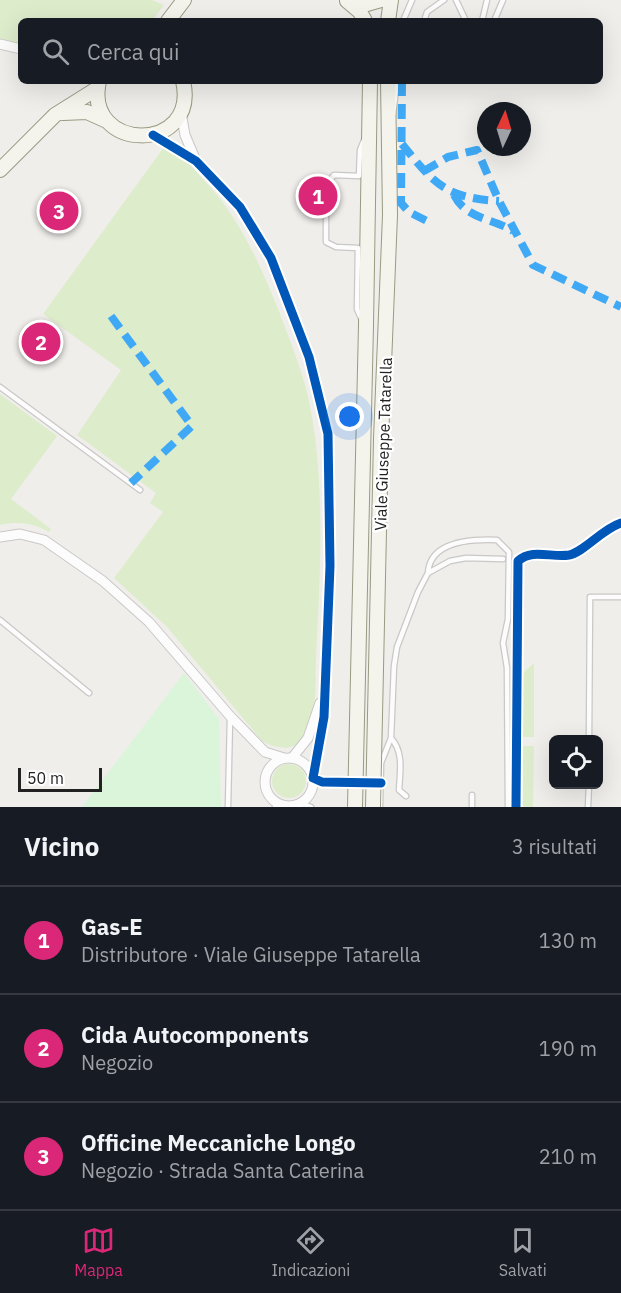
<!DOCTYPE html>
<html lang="it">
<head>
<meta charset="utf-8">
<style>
  body { margin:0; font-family:"IBM Plex Sans",sans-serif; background:#242831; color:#f1f3f6 }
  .controls { position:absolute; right:18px; bottom:18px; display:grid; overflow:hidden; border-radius:9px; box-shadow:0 6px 24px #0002 }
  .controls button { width:54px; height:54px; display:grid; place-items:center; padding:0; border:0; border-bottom:2px solid #363941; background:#171b24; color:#f1f3f6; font:30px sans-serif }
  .compass { position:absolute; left:477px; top:102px; width:54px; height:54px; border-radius:50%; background:#171b24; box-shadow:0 6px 24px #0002; rotate:4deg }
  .scale { position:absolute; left:18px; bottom:15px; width:84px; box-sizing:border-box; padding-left:6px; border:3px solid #222; border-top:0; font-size:16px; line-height:21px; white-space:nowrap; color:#222; -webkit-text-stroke:4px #fff; paint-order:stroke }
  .you { position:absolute; left:350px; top:417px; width:21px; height:21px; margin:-15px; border:4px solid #fff; border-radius:50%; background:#1a73e8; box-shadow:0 0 0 9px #1a73e833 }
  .badge { display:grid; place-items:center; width:39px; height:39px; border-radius:50%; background:#db2777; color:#fff; font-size:20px; font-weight:700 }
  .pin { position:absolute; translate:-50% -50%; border:3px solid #fff; box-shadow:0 2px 6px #0006 }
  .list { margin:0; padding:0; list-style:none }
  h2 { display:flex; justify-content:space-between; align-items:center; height:78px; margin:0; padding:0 24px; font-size:26px }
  h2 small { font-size:20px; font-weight:400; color:#9ea1a6 }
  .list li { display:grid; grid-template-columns:39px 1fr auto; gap:18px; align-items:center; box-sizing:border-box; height:108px; padding:0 24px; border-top:2px solid #363941 }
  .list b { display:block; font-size:22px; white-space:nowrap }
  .list p { margin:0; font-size:20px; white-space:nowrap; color:#9ea1a6 }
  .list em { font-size:20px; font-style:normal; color:#9ea1a6 }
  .icon { flex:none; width:33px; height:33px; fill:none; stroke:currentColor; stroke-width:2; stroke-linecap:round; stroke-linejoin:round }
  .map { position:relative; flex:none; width:621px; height:807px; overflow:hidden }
  .search { position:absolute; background:#171b24; box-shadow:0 6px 24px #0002; left:18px; right:18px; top:18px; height:66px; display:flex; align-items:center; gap:15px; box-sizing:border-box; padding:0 21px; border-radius:9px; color:#9ea1a6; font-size:22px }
  .sheet { height:402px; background:#171b24 }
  nav { display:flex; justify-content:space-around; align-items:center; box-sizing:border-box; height:84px; border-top:2px solid #363941; background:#171b24; font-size:16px; color:#9ea1a6 }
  nav a { display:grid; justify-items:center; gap:3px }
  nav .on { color:#db2777 }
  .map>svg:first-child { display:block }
</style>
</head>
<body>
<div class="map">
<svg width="621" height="807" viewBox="0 0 621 807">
  <rect width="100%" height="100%" fill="#f0eeeb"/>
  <path fill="#ddeccb" d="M0 0H152L164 5 152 21H21V45L0 41Z
    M164 147C181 151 193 169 205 181 242 221 262 269 282 319 292 346 303 373 309 401 326 481 320 578 316 659 315 682 318 714 306 735 295 752 278 750 262 741L167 627 114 578 163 512 150 503 156 493 77 435 121 370 43 314Z
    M0 394 57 436 11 499 51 529 49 532C33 523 18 521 0 525Z
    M534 663V737H518V677Z
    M518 746H534L533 807 517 806Z
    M272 781a17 17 0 1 1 34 0a17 17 0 1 1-34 0Z"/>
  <path fill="#daf5da" d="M184 673 219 719 221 807H82Z"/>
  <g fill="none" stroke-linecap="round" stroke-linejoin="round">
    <path stroke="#c7c5c3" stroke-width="9" stroke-dasharray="9 4.5" stroke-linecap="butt" d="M340 783H378"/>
    <g stroke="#c9c8c7" stroke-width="7">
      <path id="lane" d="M456 0 466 21
        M403 21 412 0
        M424 21 427 12 444 0
        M482 21 487 0
        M494 21 503 0
        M393 115 397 81
        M361 318 357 309 358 248 336 247 326 242V185L334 175 359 176 360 150 364 140
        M0 387 140 490
        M428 573C430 541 472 539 497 540L509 552 508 619 503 643 507 668 508 807
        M0 620 89 693
        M391 738C404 752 400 772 399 790L406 796
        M589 740 590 597H621
        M472 795V807
        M301 803 311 807
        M228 807 230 719
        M275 807 277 803
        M380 807 381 763 391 738 394 666 397 647 418 592 428 573 450 561 466 558 503 559
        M588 807 589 784"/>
    </g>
    <g stroke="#c9c8c7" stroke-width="11">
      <path id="street" d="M0 44 21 49
        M181 112 185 135 196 161
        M153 135 196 161 240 207 271 258 309 357 328 434 330 566 324 717 313 778 322 782 340 783
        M0 537 20 534 44 540 103 581 149 622 230 716 265 752 284 758
        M265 782a24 24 0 1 1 48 0a24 24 0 1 1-48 0Z
        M292 758 308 738 320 703"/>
    </g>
    <g stroke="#999a82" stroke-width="16">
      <path id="secondary" d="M348 0 367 4 381 0
        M347 1 360 12 365 21
        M168 21 184 0
        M388 21 391 0
        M99 81C83 153 200 154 183 81
        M63 113 87 112 107 121
        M0 170 55 115 98 88
        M366 325 370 81
        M381 439 390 215 388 81"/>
    </g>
    <use href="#lane" stroke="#fdfcfc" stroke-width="4.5"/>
    <use href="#street" stroke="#fdfcfc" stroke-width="9"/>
    <use href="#secondary" stroke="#f4f4ed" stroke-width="14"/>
    <g stroke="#999a82" stroke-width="16" stroke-linecap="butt">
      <path id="secondary-bridge" d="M355 807 366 325
        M373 807 381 439"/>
    </g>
    <use href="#secondary-bridge" stroke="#f4f4ed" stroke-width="14"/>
    <path stroke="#3fa9f5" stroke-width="8" stroke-dasharray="15 8" stroke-linecap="butt" d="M402 81 401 203 409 212 433 224
      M402 144C434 184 446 198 499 201
      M424 171 448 157 477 150 499 201 533 265 621 307
      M454 195C466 219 492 218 513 231
      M111 316 192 426 131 483"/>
    <g stroke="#fff" stroke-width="13">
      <path id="cycleway" d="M153 135 196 161 240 207 271 258 309 357 328 434 330 566 324 717 313 778 322 782 381 783
        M516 807 518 561C532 548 552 558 569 555 584 552 602 529 621 523"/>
    </g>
    <use href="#cycleway" stroke="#0057b8" stroke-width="9"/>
  </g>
  <g text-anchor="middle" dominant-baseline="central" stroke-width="4.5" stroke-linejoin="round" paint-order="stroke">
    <g font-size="16" fill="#222" stroke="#fff">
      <text transform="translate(383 444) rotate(-88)">Viale Giuseppe Tatarella</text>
    </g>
  </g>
</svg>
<div class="controls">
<button><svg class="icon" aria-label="locate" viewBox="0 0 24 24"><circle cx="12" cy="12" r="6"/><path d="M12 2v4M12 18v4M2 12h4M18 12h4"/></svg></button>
</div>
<svg class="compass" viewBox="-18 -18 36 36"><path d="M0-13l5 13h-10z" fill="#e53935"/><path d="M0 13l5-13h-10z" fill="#9ea1a6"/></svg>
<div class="scale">50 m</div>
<div class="you"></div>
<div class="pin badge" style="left:318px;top:196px">1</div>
<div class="pin badge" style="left:41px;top:342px">2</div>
<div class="pin badge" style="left:59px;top:211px">3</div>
<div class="search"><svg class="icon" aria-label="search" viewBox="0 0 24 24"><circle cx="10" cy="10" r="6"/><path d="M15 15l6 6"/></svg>Cerca qui</div>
</div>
<section class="sheet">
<h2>Vicino<small>3 risultati</small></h2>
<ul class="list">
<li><span class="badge">1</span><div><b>Gas-E</b><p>Distributore · Viale Giuseppe Tatarella</p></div><em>130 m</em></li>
<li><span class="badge">2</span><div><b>Cida Autocomponents</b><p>Negozio</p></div><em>190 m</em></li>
<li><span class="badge">3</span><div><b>Officine Meccaniche Longo</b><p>Negozio · Strada Santa Caterina</p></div><em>210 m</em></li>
</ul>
</section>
<nav>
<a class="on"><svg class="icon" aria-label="map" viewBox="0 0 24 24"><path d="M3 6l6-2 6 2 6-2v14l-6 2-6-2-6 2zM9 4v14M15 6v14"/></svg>Mappa</a>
<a><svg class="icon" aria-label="directions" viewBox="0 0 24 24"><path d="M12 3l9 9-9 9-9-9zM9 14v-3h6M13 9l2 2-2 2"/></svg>Indicazioni</a>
<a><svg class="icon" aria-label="saved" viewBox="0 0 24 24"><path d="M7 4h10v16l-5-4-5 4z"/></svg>Salvati</a>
</nav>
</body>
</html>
